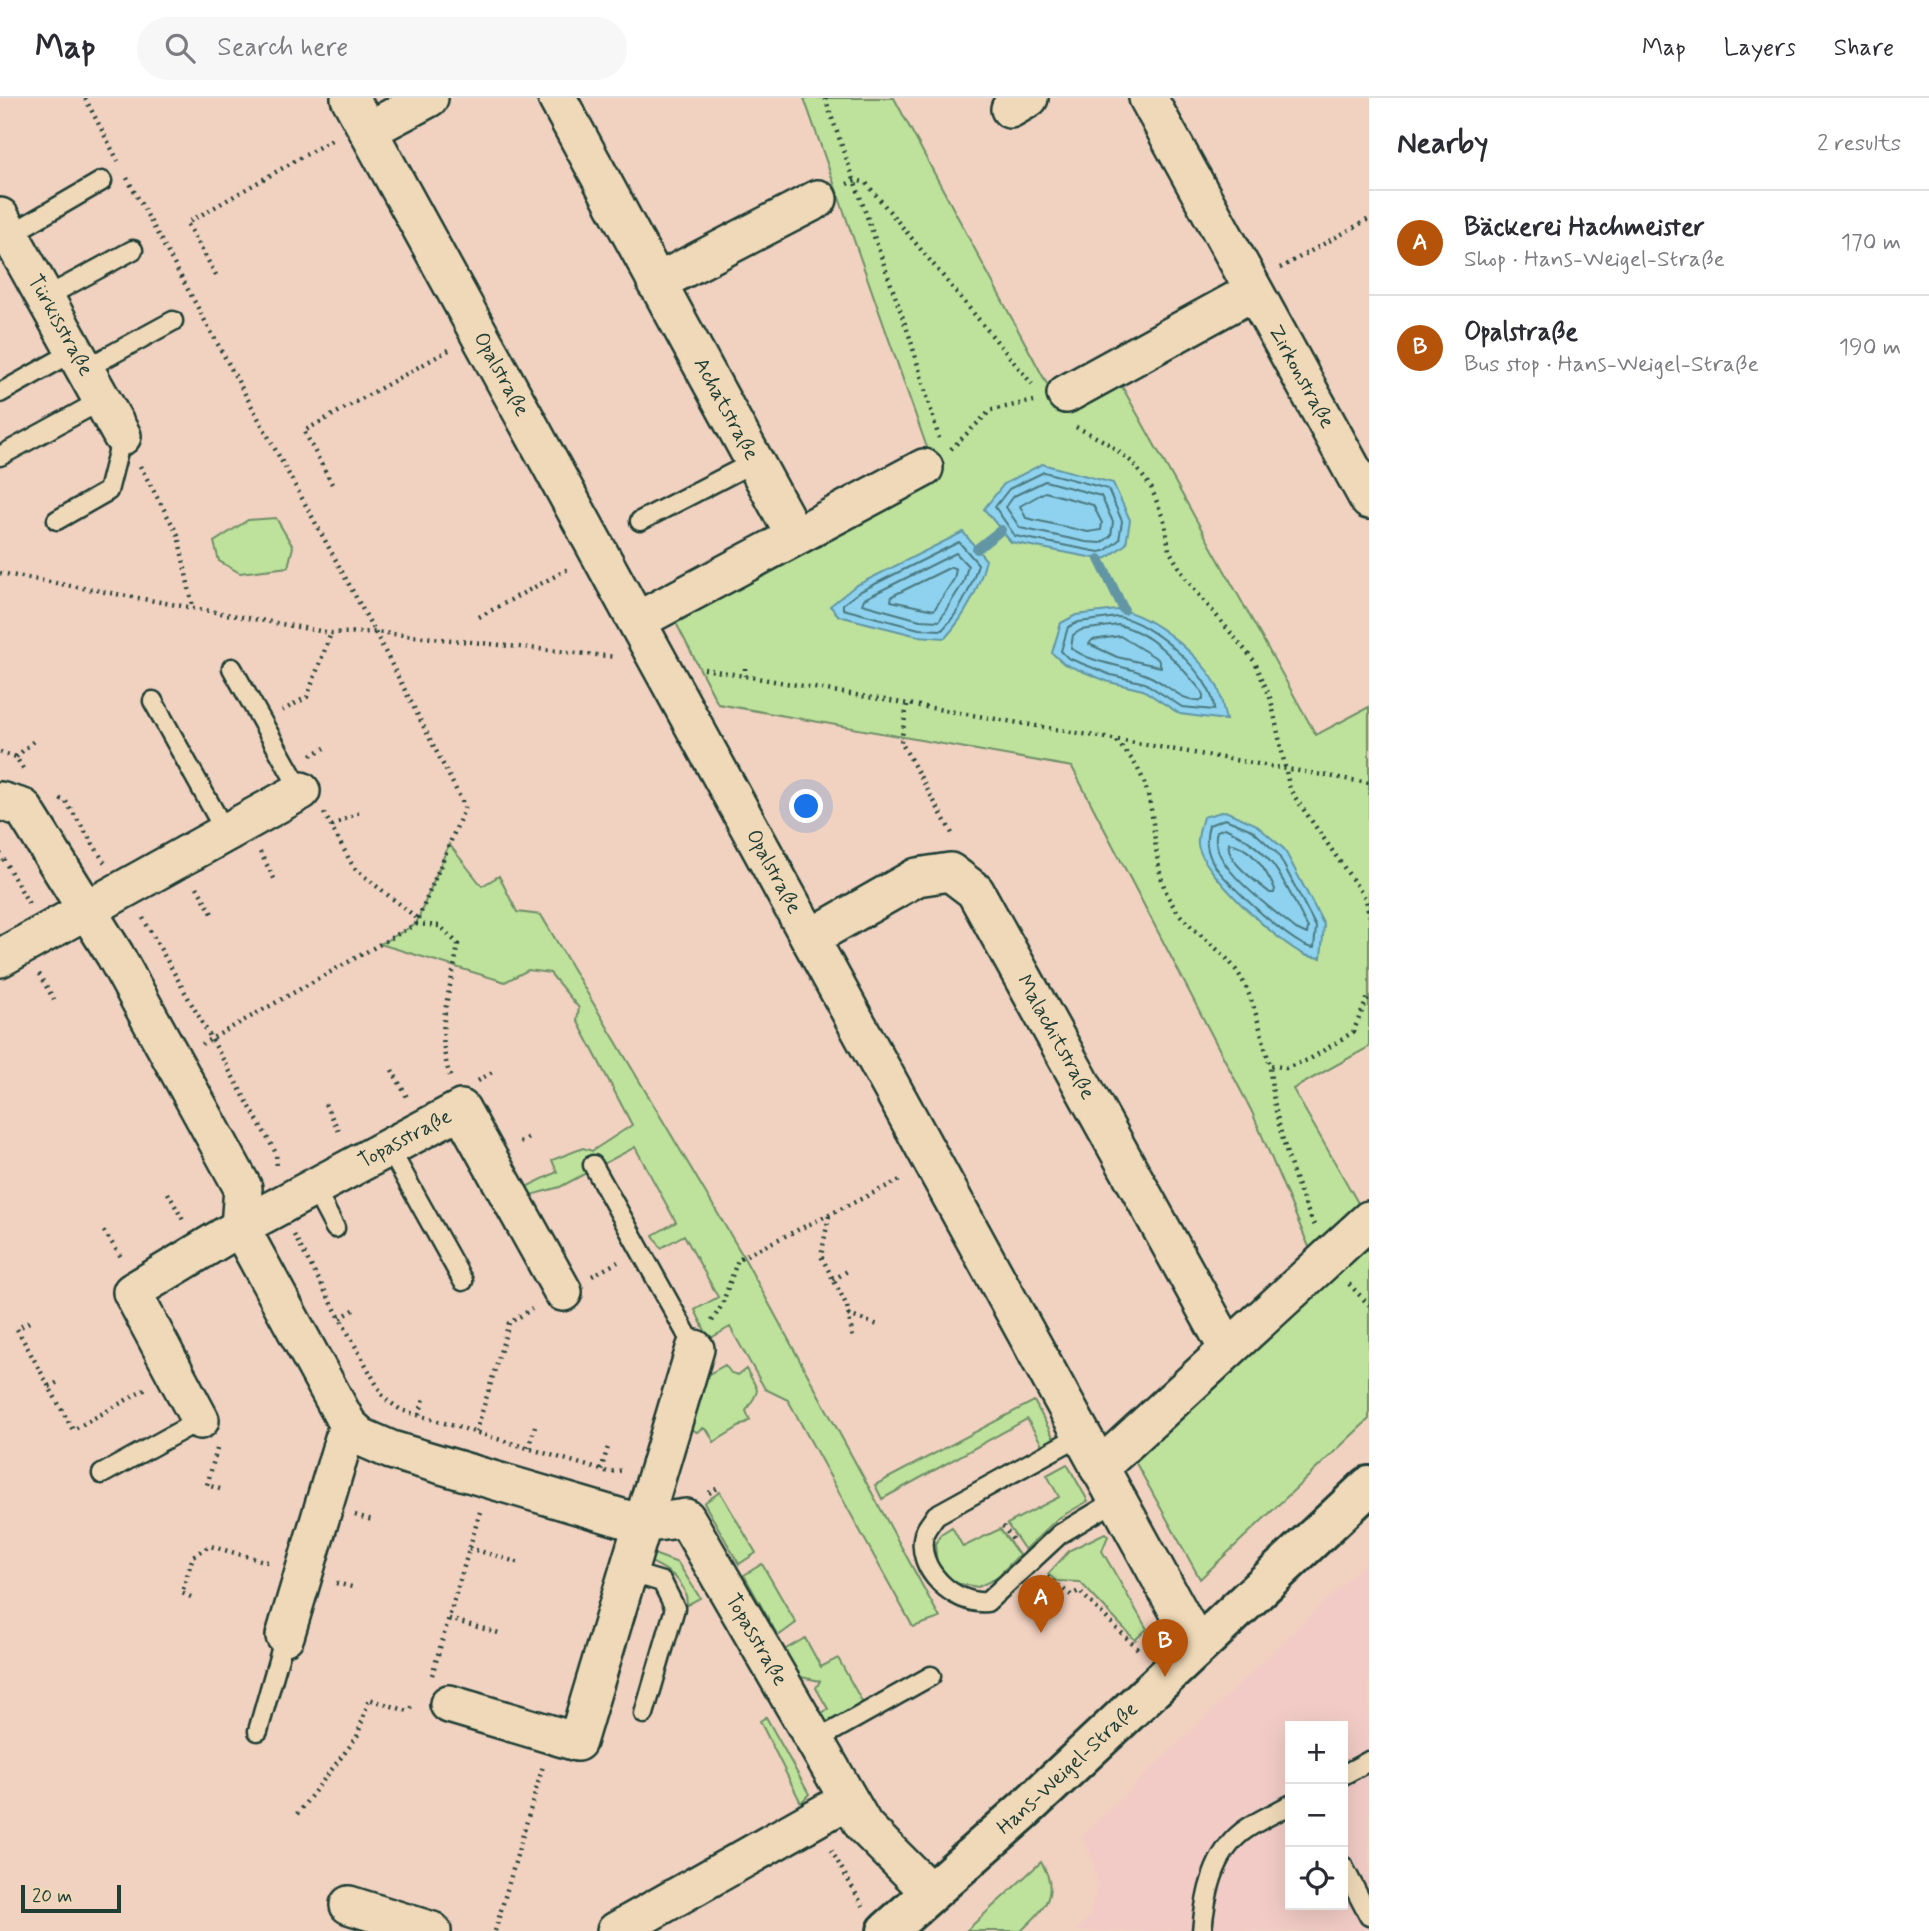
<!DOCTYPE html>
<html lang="en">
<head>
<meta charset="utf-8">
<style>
  body { margin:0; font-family:Mynerve,sans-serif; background:#f7f7f7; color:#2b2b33 }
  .controls { position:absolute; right:21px; bottom:21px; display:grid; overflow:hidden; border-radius:0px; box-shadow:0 7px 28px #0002 }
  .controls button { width:63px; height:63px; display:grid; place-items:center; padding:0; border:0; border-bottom:2px solid #e1e1e2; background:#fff; color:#2b2b33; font:35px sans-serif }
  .scale { position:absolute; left:21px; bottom:18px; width:100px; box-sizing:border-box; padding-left:7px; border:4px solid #1f3d34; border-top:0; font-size:19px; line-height:24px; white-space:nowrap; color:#1f3d34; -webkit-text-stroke:5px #efd9b8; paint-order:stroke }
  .you { position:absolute; left:807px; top:709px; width:24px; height:24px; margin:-18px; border:5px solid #fff; border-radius:50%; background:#1a73e8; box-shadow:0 0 0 10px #1a73e833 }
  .badge { display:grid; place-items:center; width:46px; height:46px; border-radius:50%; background:#b45309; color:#fff; font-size:23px; font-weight:700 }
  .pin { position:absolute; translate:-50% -58px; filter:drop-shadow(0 2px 4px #0008) }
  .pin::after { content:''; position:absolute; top:37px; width:24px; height:21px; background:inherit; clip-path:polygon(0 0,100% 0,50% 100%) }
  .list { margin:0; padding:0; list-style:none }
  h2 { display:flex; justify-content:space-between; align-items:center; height:91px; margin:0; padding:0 28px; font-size:30px }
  h2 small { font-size:23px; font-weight:400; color:#7c7c81 }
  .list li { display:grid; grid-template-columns:46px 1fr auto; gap:21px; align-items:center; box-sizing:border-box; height:105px; padding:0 28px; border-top:2px solid #e1e1e2 }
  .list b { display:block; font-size:26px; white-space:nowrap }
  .list p { margin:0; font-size:23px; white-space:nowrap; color:#7c7c81 }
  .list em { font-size:23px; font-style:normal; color:#7c7c81 }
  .icon { flex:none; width:38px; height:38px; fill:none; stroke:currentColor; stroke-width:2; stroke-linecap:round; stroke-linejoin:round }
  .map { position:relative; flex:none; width:1369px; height:1833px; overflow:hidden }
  header { display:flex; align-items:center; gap:42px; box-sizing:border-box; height:98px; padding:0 35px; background:#fff; border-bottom:2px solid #e1e1e2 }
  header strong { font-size:33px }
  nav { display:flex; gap:38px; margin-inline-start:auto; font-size:24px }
  .search { width:490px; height:63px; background:#f7f7f7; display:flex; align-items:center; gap:18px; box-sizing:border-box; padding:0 24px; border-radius:38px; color:#7c7c81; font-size:26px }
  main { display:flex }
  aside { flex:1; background:#fff }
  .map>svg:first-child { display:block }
</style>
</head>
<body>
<header>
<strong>Map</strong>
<div class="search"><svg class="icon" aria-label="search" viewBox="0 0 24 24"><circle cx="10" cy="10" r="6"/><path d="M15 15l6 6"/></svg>Search here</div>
<nav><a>Map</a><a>Layers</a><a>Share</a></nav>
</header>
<main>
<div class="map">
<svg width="1369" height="1833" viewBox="0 0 1369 1833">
  <rect width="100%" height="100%" fill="#f1d1c0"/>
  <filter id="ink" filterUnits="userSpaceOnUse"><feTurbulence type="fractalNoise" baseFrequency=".0143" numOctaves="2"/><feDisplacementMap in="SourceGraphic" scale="14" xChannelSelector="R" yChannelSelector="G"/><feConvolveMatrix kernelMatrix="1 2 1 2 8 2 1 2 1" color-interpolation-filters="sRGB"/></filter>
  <g filter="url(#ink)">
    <path fill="#f2cbc6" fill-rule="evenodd" d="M1369 1461V1833H1075L1088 1821 1097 1789 1092 1761 1082 1738ZM1290 1628H1343V1807H1290Z"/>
    <path fill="#bee19b" stroke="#6e8f68" stroke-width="2" d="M804 0H894L1047 286 1073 307 1119 283 1316 637 1369 609V949L1293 991 1362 1112 1312 1156 1252 1014 1072 669 718 606 676 525 938 381Z
      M276 420 293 449 288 469 240 475 219 463 214 444 248 422Z
      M449 746 482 788 499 778 517 814 541 817 743 1158 940 1520 913 1529 788 1302 765 1291 730 1229 709 1241 695 1212 718 1199 684 1137 661 1150 653 1137 676 1124 635 1049 560 1089 531 1097 524 1090 557 1074 552 1062 583 1050 592 1053 632 1027 577 922 579 910 550 875 528 872 505 884 380 846 416 826Z
      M1369 1138V1321L1200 1481 1132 1358Z
      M725 1267 731 1275 738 1277 746 1271C762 1298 759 1290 746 1313L750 1322 714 1344 708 1333 703 1330 697 1334 686 1329 700 1281Z
      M1034 1303 1056 1344 1043 1348 1027 1321 882 1401 875 1387Z
      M1067 1366 1088 1403 1057 1421 1025 1452 1007 1426 1059 1399 1047 1377Z
      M720 1394 756 1455 739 1466 704 1405Z
      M952 1429 963 1449 1000 1431 1019 1457 995 1481 978 1489 954 1485 937 1465 935 1446 941 1436Z
      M1105 1435 1108 1438 1102 1453 1147 1531 1135 1542 1080 1484 1056 1483 1048 1476 1070 1452Z
      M651 1455 678 1465 700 1500 687 1507C687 1480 665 1471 645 1461Z
      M762 1466 796 1525 778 1538 744 1477Z
      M805 1540 821 1569 838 1560 865 1609 828 1627 819 1617 828 1611 816 1590 820 1583 801 1579 784 1552Z
      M766 1619 809 1696 801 1705 760 1623Z
      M1041 1764C1061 1796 1044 1811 1021 1833H966Z"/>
    <path fill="#8ed2ef" stroke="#6296a4" stroke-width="2" d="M1042 366 1113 385 1130 422 1126 446 1107 460 1099 461 1011 444 984 411 1004 386Z
      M963 434 986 462C978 493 966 517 945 540L918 538 839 518 830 508 855 488Z
      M1117 512C1148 513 1206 562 1218 590 1222 600 1223 612 1226 622L1180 616 1143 592 1109 584 1064 566 1052 555 1061 525 1076 517Z
      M1225 713 1255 726 1284 751 1324 827 1321 860C1316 859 1309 859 1305 857 1278 845 1201 774 1198 746 1197 738 1201 727 1203 719Z"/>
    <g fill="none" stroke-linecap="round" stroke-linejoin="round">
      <path stroke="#4b797f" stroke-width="2" d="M1044 374 1108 391 1122 423 1119 442 1105 453 1099 454 1015 438 995 409 1009 391Z
        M1045 383 1101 398 1113 424 1111 438 1101 445 1086 444 1020 430 1006 409 1014 398Z
        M1045 394 1093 407 1102 425 1101 432 1088 434 1026 420 1020 408Z
        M959 444 978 466C971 491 961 513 942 532L919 531 843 511V506L859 494Z
        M956 455 968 468 963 485 939 523 920 522 862 506 864 501Z
        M951 469 956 471 954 481 934 512 891 503 892 498Z
        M1118 519C1150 522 1216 580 1214 612L1182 609 1145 585 1111 577 1068 560 1061 553 1068 529 1079 524Z
        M1118 527C1154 534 1181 569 1203 595V602C1181 605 1168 586 1149 578 1124 566 1094 567 1071 550L1073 537 1081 532Z
        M1120 538 1158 561 1161 569 1117 559 1089 546 1092 542Z
        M1225 721 1252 732 1278 756 1316 829 1314 850C1295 850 1227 786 1215 768 1206 754 1205 742 1209 727Z
        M1225 730C1275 752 1284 785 1308 830L1307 836 1296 831C1273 811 1206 767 1217 733Z
        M1229 745C1252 749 1265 771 1275 791L1274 795H1270C1257 784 1225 763 1229 745Z"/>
      <path stroke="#6296a4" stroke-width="10" d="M977 451 1001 432
        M1099 461 1124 512"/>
      <g stroke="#1f3d34" stroke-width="23">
        <path id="lane" d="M11 136 102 83
          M46 199 133 152
          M85 271 173 223
          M0 295 75 253
          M0 358 102 302
          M57 422 108 393 122 338
          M640 423 754 364
          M232 570 301 693
          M153 603 226 735
          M389 1050 463 1183
          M593 1067 695 1251
          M314 1090 335 1130
          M1081 1337 936 1417C932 1423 926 1430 924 1436 915 1471 954 1507 987 1504L1060 1436 1117 1402
          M102 1376 200 1322
          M628 1474 662 1484 675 1510 644 1616
          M258 1633 285 1538
          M815 1643 931 1578
          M1343 1677 1369 1663
          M1343 1768 1369 1818
          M1202 1833C1205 1798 1213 1757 1242 1734 1256 1723 1275 1715 1290 1707"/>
      </g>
      <g stroke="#1f3d34" stroke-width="42">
        <g id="street">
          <path id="s1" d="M350 0 1198 1549"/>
          <path id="s2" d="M557 0 795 438"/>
          <path id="s3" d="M1148 0 1369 402"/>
          <path d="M1010 11 1029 0"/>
          <path d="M369 32 429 0"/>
          <path id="s4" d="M0 119 122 338"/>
          <path d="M656 185 818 101"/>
          <path d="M1066 296 1252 194"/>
          <path d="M637 523 924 370"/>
          <path id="s5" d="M0 703 23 710 115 857 243 1090 240 1129 348 1327 361 1339 391 1352 642 1426 686 1420 864 1728 931 1795"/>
          <path id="s6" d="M810 840 917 779 950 774 975 793 1228 1251"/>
          <path d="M0 860 301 693"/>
          <path id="s7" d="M200 1322 132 1194 240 1129 461 1011 563 1194"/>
          <path d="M1099 1370 1369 1122"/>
          <path d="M285 1538 348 1327"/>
          <path d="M449 1606 577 1644 695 1251"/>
          <path d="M349 1807 432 1833"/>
          <path d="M616 1833 848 1702"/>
        </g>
      </g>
      <g stroke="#1f3d34" stroke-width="44">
        <g id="secondary">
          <path id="s8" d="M887 1833 1025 1711 1369 1388"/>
        </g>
      </g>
      <path stroke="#1f3d34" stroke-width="4.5" stroke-dasharray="2 5" stroke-linecap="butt" d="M85 0 118 63
        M825 0 910 240 939 340
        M127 80 375 534 465 709 416 826 202 946
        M847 86 856 82 866 85 1032 286
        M1280 170 1369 121
        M216 177 187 125 335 40
        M1076 329 1106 344 1132 364 1151 389 1165 425 1169 452 1186 481 1255 564 1271 602 1290 692 1366 801 1369 818
        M951 351 991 312 1034 303
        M140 368 178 437 193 510
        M332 386 304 333 449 252
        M0 475 331 535 375 534 616 559
        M479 519 570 470
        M745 570V578
        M704 571 1369 685
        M907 607 901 644 954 739
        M282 613 307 599 331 535
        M1117 643C1124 653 1134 662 1139 673 1160 713 1149 763 1170 802 1184 829 1214 844 1233 868 1254 894 1260 935 1270 967
        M0 654 16 659 25 674
        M311 657 325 650
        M16 659 36 641
        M60 701 65 702 105 765
        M324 715 354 770 418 821
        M332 728 361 713
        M260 754 276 784
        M0 755 29 806
        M197 789 214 819
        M143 820 276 1055 277 1070
        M416 826 440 828 458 846C451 896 433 930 451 981
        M39 876 56 905
        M392 972 407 999
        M478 983 492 974
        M325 1006 340 1035
        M520 1044 530 1038
        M168 1095 183 1122
        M829 1118 821 1158 847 1208 853 1241
        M1314 1127C1293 1082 1272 1017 1270 967L1286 970 1310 961 1353 934 1369 897
        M104 1133 121 1159
        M294 1137 384 1300 401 1312 608 1374 624 1372
        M592 1178 618 1164
        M833 1182 849 1172
        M1349 1186 1369 1207
        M848 1217 878 1227
        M340 1220 357 1210
        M712 1223 722 1207 738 1161 902 1081
        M29 1224 17 1231 73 1332 146 1291
        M49 1289 60 1283
        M419 1317 425 1297
        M476 1334 509 1225 532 1211
        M529 1350 535 1328
        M217 1351 207 1387 220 1391
        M601 1372 608 1349
        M709 1395 718 1390
        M355 1417 372 1422
        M1003 1428 1015 1445
        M469 1450 520 1465
        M1047 1479 1071 1497 1079 1493 1140 1553
        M336 1485 352 1489
        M191 1499 182 1495 193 1458 210 1448 271 1465
        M449 1521 499 1535
        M432 1577 480 1414
        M297 1716 357 1639 369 1601 408 1613 415 1607
        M831 1752 863 1808
        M495 1833 543 1668"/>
      <use href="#lane" stroke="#efd9b8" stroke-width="18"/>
      <use href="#street" stroke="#efd9b8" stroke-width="37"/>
      <use href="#secondary" stroke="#efd9b8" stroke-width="38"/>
    </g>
  </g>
  <g text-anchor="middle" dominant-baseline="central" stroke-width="5" stroke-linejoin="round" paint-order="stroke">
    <g font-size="21" fill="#1f3d34" stroke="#efd9b8">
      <text stroke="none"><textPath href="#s4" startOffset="124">Türkisstraße</textPath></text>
      <text stroke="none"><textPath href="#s1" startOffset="315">Opalstraße</textPath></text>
      <text stroke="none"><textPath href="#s3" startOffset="318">Zirkonstraße</textPath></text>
      <text stroke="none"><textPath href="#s2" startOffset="354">Achatstraße</textPath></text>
      <text stroke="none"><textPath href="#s1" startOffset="882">Opalstraße</textPath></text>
      <text stroke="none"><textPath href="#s6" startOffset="355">Malachitstraße</textPath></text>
      <text stroke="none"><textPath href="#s7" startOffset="458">Topasstraße</textPath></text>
      <text stroke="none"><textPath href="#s5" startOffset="1225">Topasstraße</textPath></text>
      <text stroke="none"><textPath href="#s8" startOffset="243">Hans-Weigel-Straße</textPath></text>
    </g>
  </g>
</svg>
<div class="controls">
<button>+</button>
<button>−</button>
<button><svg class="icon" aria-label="locate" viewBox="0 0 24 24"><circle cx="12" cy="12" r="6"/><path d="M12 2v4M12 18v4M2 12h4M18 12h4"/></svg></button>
</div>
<div class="scale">20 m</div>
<div class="you"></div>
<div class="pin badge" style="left:1041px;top:1535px">A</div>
<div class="pin badge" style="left:1165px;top:1579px">B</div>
</div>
<aside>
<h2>Nearby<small>2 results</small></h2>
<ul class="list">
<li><span class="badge">A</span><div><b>Bäckerei Hachmeister</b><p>Shop · Hans-Weigel-Straße</p></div><em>170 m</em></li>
<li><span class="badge">B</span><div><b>Opalstraße</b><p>Bus stop · Hans-Weigel-Straße</p></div><em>190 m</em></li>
</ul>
</aside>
</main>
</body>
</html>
